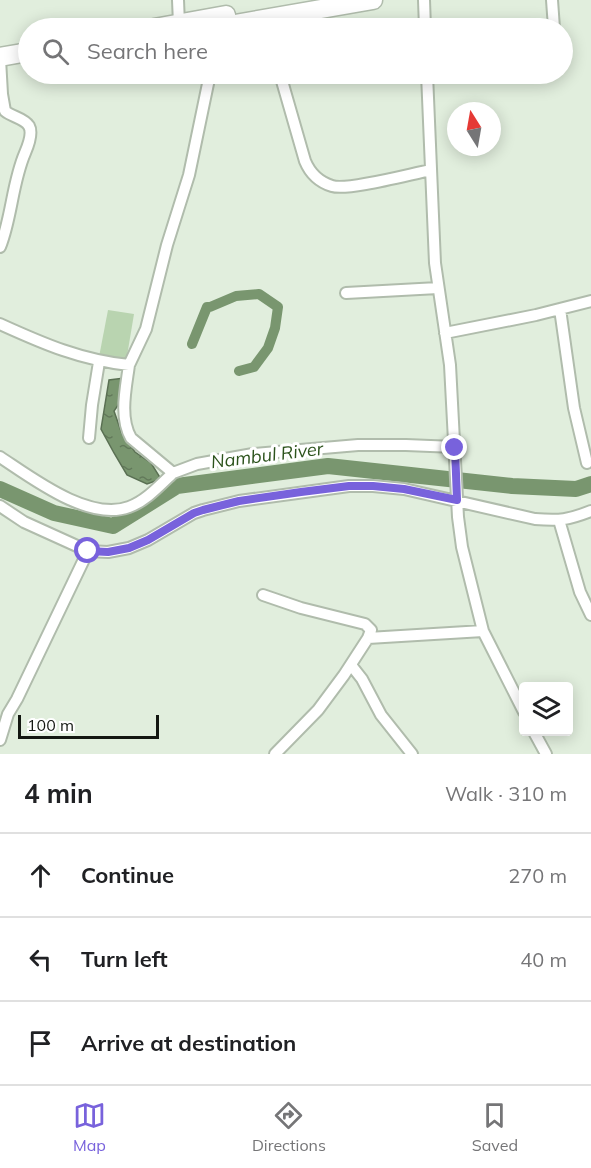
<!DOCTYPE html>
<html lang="en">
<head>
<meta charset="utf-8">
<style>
  body { margin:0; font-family:Mulish,sans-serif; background:#f6f6f6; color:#202124 }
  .controls { position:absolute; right:18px; bottom:18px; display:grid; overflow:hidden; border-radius:6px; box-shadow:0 3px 15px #0003 }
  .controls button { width:54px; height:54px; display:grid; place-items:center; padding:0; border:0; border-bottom:2px solid #e0e0e0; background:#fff; color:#202124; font:30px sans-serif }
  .compass { position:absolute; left:447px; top:102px; width:54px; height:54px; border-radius:50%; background:#fff; box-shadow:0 3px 15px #0003; rotate:349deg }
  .scale { position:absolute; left:18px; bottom:15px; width:141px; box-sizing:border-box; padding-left:6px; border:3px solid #131711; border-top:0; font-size:16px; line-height:21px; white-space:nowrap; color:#131711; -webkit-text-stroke:4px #fff; paint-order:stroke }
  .stop { position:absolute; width:18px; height:18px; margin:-14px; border:4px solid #7862dc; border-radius:50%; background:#fff }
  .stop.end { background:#7862dc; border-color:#fff; box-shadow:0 2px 6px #0008 }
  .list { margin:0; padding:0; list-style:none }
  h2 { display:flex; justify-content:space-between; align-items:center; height:78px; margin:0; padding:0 24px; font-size:26px }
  h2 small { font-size:20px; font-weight:400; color:#757577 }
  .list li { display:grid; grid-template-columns:39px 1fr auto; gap:18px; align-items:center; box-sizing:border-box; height:84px; padding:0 24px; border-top:2px solid #e0e0e0 }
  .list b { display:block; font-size:22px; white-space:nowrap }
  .list em { font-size:20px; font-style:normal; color:#757577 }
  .icon { flex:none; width:33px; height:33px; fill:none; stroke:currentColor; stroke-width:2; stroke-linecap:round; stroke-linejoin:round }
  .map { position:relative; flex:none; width:591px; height:754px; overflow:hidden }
  .search { position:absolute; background:#fff; box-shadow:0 3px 15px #0003; left:18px; right:18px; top:18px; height:66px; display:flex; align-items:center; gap:15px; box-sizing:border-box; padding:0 21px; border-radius:33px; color:#757577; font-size:22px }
  .sheet { height:330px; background:#fff }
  nav { display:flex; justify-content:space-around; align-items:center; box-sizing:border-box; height:84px; border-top:2px solid #e0e0e0; background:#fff; font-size:16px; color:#757577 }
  nav a { display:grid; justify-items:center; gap:3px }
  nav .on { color:#7862dc }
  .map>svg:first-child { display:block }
</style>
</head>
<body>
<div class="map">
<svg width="591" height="754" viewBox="0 0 591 754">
  <defs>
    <pattern id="water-ripples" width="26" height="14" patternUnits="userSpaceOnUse" patternTransform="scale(1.5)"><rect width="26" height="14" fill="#79966f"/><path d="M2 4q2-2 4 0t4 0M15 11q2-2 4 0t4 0" fill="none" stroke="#62795a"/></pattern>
  </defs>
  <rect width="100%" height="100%" fill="#e1eedd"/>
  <path fill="#b9d4b0" d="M108 310 134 314 126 362 99 357Z"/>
  <path fill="url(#water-ripples)" stroke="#5a7053" stroke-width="1.5" d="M124 378 123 398 114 411 122 434 135 452 151 463 161 479 147 484 127 475 114 453 101 429 109 380Z"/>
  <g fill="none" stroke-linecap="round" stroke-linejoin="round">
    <path stroke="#79966f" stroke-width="10" d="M192 344 207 307H210L236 296 259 294 278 307 275 328 268 348 254 367 239 371"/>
    <path stroke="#79966f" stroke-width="16" d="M0 489 54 513 113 526 177 486 328 466 512 486 576 489 591 484"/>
    <g stroke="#b0bcac" stroke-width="14">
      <path id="street" d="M178 0 179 24
        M424 0 425 28
        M552 0 554 28
        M0 59 2 94 5 111C12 117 24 118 29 126 33 133 28 146 25 153 12 183 12 217 0 247
        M280 74 305 161C310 173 319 182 332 186 348 191 410 174 431 170
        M427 74 435 263 450 365 458 517 462 547 483 631 524 712
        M346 293 438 288
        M560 309 574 408 587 463
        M0 324C44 344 81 360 129 365L146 329 167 245 189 175 210 74
        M445 333 536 315 591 301
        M129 365C126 388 119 417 131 438L173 473 197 464 253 454 358 445H406L455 447
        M89 438 92 405 99 362
        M0 457C32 478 89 522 129 507 146 501 160 485 173 473
        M0 506 24 522 88 551 108 552 129 548 148 540 194 513 203 510 239 501 349 486H373L404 489 535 519C560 521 568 520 591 511
        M559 520 580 592 591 615
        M263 595 301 608 365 624 371 630 368 638
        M351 665 362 679 381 715 412 754
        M534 732 546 754
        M0 740 8 714 17 699 88 551
        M275 754 318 710 344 675 368 638 483 631"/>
    </g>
    <g stroke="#b0bcac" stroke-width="21">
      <path id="primary" d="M154 28 226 15
        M212 28 373 0
        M0 57 28 52"/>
    </g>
    <use href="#street" stroke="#fff" stroke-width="10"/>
    <use href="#primary" stroke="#fff" stroke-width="18"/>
  </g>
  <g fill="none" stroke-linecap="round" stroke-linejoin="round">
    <path stroke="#7862dc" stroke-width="8" d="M88 551 108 552 129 548 148 540 194 513 203 510 239 501 301 492 349 486H373L404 489 457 500 455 448"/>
  </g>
  <g text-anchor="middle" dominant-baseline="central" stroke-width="6" stroke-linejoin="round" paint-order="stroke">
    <g font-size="18" font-style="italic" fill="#2c531c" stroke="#fff">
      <text transform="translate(267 455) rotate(-7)">Nambul River</text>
    </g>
  </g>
</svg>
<div class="controls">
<button><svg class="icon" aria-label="layers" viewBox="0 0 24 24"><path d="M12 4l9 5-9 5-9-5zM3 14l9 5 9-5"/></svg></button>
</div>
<svg class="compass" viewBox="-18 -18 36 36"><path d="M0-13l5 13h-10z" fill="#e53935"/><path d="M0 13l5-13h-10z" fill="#757577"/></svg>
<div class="scale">100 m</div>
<div class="stop" style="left:88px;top:551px"></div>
<div class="stop end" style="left:455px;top:448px"></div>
<div class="search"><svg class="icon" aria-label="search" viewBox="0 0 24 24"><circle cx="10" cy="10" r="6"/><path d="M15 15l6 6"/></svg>Search here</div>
</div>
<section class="sheet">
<h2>4 min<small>Walk · 310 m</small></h2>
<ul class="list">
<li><svg class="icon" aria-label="ahead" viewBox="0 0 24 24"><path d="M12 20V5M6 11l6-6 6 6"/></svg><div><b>Continue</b></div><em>270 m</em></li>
<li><svg class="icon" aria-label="left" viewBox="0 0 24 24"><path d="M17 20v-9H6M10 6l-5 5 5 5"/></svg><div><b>Turn left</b></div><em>40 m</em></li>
<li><svg class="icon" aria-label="arrive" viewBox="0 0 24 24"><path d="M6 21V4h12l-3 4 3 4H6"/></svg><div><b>Arrive at destination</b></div></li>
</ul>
</section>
<nav>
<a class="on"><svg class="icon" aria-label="map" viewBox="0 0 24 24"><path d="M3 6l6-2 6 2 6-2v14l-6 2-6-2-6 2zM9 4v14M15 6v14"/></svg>Map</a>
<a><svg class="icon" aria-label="directions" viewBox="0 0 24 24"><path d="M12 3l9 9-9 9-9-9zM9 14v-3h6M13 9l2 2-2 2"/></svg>Directions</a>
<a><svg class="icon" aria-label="saved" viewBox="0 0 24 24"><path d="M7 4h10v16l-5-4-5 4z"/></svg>Saved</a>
</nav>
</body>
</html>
